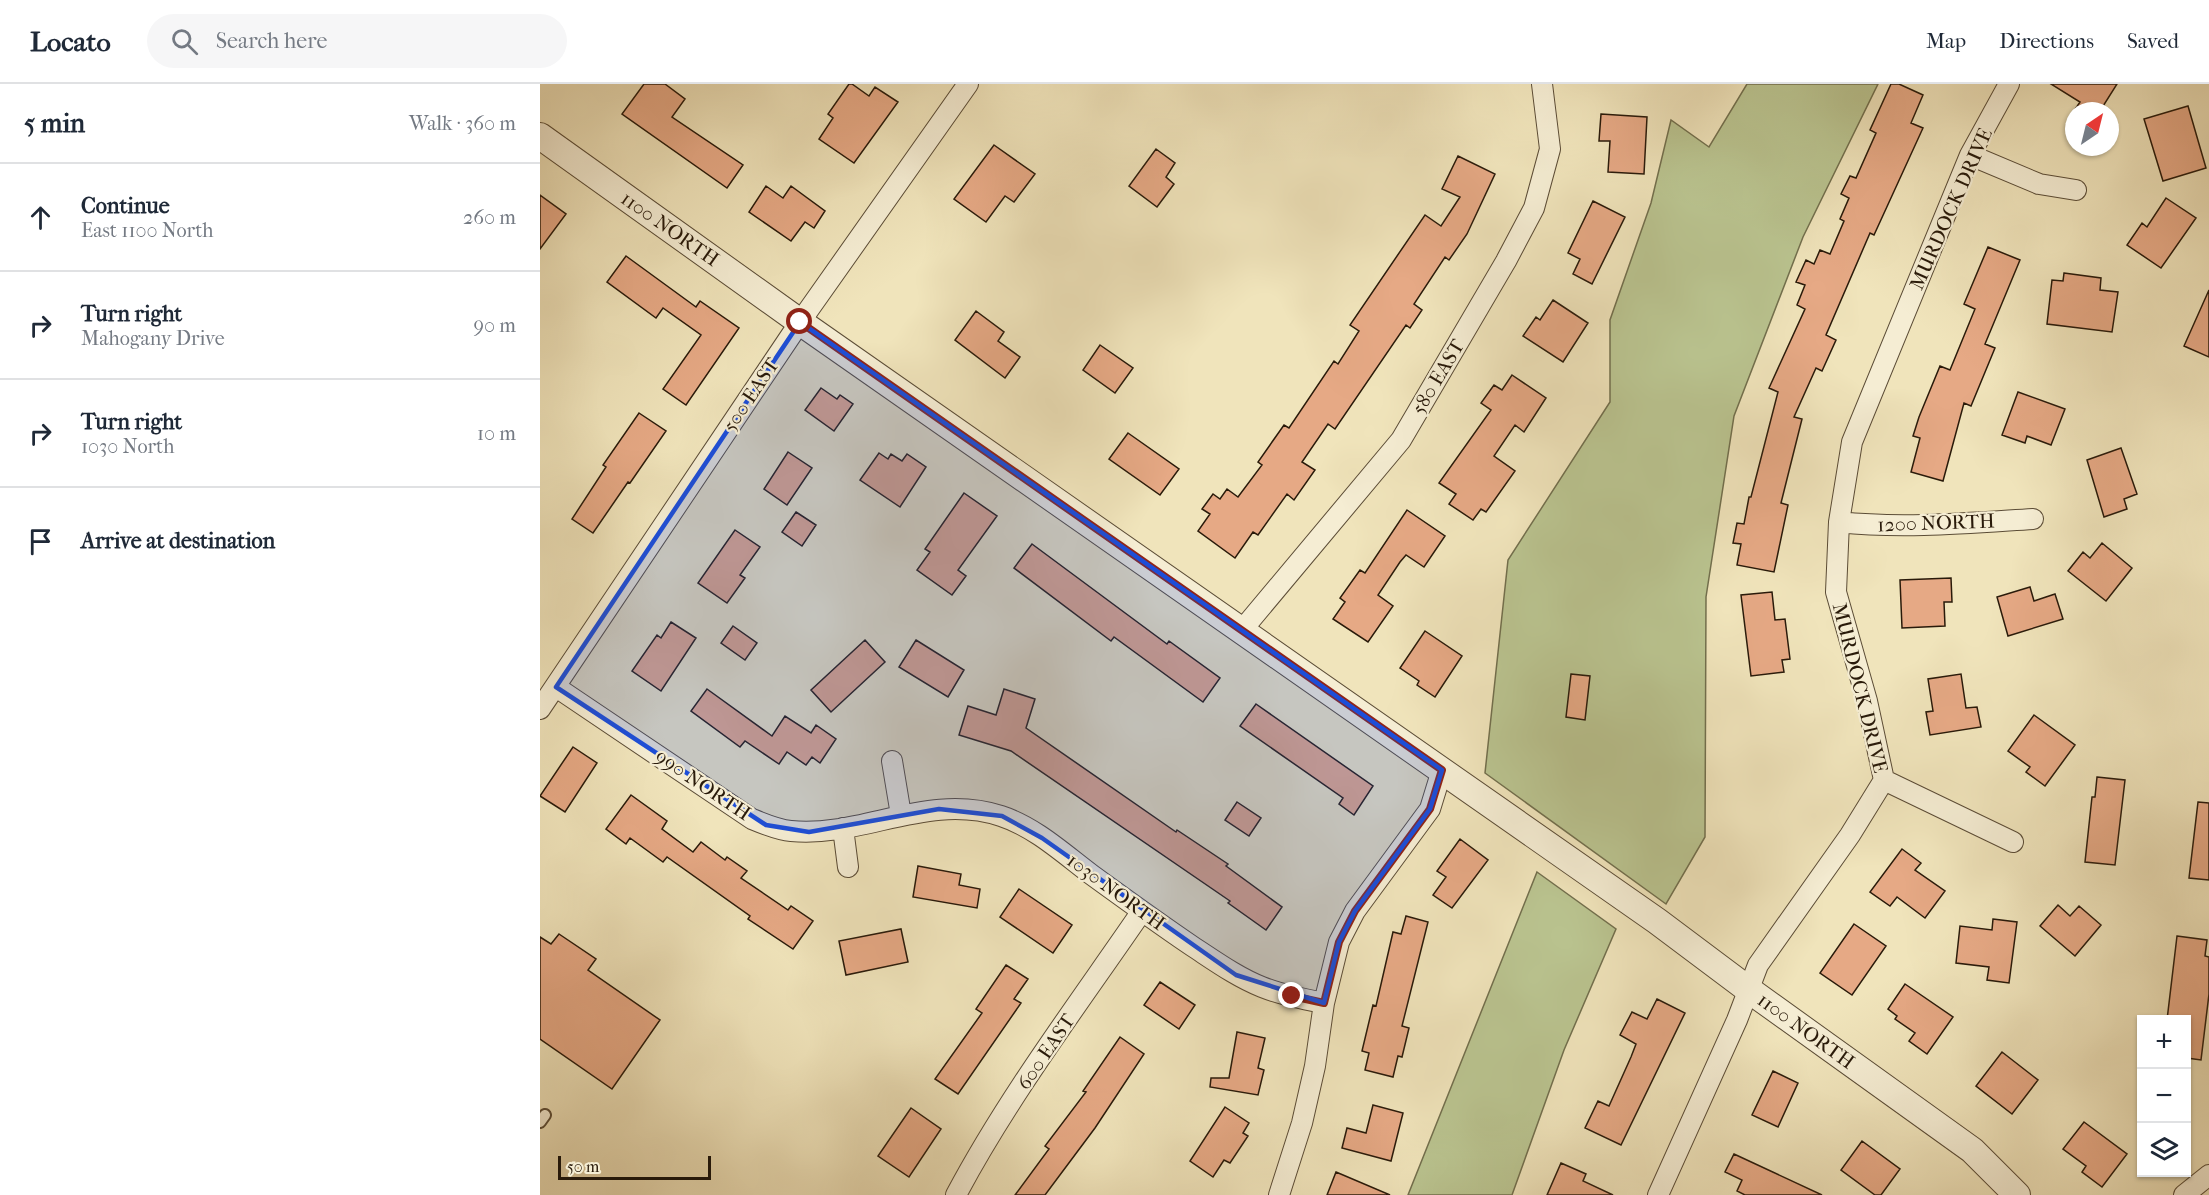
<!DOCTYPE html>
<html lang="en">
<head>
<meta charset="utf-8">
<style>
  body { margin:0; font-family:"IM FELL French Canon",serif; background:#f6f6f7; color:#1f2937 }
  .controls { position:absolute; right:18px; bottom:18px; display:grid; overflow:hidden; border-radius:0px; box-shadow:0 2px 4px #0004 }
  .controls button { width:54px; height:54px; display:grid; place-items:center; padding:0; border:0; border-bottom:2px solid #e0e1e3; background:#fff; color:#1f2937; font:30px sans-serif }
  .compass { position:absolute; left:1525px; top:18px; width:54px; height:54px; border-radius:50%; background:#fff; box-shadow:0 2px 4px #0004; rotate:35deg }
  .scale { position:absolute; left:18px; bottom:15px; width:153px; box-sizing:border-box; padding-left:6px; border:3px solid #291a0a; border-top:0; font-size:16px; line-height:21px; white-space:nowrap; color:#291a0a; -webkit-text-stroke:4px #f5edd3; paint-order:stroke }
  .stop { position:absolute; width:18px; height:18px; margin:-14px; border:4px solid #8f2418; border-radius:50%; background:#fff }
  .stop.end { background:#8f2418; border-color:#fff; box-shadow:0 2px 6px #0008 }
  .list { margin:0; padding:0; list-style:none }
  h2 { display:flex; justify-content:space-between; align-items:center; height:78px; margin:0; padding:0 24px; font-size:26px }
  h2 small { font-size:20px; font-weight:400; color:#747a83 }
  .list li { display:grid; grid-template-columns:39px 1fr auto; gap:18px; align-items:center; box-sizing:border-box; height:108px; padding:0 24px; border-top:2px solid #e0e1e3 }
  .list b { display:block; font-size:22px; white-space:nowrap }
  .list p { margin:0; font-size:20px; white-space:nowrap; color:#747a83 }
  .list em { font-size:20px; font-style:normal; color:#747a83 }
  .icon { flex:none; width:33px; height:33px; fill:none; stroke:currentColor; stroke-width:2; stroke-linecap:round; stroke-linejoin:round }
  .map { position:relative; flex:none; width:1669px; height:1111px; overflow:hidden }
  header { display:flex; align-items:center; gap:36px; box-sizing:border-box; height:84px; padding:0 30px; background:#fff; border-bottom:2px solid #e0e1e3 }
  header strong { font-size:28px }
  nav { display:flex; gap:33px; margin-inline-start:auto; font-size:21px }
  .search { width:420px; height:54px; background:#f6f6f7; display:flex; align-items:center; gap:15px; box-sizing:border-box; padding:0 21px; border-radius:33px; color:#747a83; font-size:22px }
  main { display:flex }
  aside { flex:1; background:#fff }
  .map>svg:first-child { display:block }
</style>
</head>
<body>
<header>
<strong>Locato</strong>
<div class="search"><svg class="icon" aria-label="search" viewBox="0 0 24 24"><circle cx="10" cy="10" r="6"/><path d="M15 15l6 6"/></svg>Search here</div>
<nav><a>Map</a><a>Directions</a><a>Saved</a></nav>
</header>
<main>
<aside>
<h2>5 min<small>Walk · 360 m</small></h2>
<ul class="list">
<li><svg class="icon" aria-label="ahead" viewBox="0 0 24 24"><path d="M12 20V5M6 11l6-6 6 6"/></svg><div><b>Continue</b><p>East 1100 North</p></div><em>260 m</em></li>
<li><svg class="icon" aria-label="right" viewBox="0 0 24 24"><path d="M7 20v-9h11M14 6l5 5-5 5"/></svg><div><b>Turn right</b><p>Mahogany Drive</p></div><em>90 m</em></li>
<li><svg class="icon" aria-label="right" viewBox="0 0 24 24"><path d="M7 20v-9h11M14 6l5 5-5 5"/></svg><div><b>Turn right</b><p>1030 North</p></div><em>10 m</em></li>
<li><svg class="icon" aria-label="arrive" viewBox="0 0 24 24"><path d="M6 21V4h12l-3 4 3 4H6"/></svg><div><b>Arrive at destination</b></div></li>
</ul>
</aside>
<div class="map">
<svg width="1669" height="1111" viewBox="0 0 1669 1111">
  <rect width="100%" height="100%" fill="#f0e4bb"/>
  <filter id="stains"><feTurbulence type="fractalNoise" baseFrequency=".00333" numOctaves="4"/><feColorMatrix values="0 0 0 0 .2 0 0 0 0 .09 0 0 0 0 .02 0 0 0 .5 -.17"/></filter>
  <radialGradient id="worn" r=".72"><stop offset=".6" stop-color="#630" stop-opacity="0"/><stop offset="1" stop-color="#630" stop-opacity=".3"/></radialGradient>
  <path fill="#bac490" stroke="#726f4d" stroke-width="1.5" d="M1207 0H1338L1263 153 1194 332 1166 513 1165 753 1126 820 945 689 968 476 1070 318V236L1111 119 1131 36 1169 63Z
    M997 788 1076 845 1024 966 972 1111H868Z"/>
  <path fill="#e6a985" stroke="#291a0a" stroke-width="1.5" d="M104 0H125L145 15 132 33 203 81 187 104 82 30Z
    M309 0H312L329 12 335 3 358 18 314 79 279 55 293 34 288 30Z
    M1351 0H1359L1383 11 1371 39 1383 44 1334 151 1330 149 1286 251 1296 256 1282 287 1276 284 1254 333 1262 335 1241 419 1248 421 1234 488 1197 481 1201 460 1193 459 1197 439 1204 440 1209 413H1211L1238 308 1229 304 1265 225 1257 221 1265 201 1256 198 1266 176 1274 180 1280 166 1290 170 1304 137 1300 135 1309 114 1301 110 1310 92 1316 94 1336 49 1330 46Z
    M1511 0H1577L1560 27H1534L1540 18Z
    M1648 22 1666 84 1623 97 1604 35Z
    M1061 30 1107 33 1104 90 1068 88 1070 57H1059Z
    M454 61 495 90 474 118 465 112 446 138 414 115Z
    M616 65 635 79 626 93 634 100 617 123 589 102Z
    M918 72 955 90 927 150 909 176 905 173 874 220 882 226 870 244 866 241 795 345 788 340 762 378 775 386 754 416 747 410 718 451 713 448 695 474 658 447 670 430 662 425 673 410 680 415 687 405 698 413 722 381 718 378 744 341 749 344 794 277 798 280 819 247 810 241 885 131 901 142 920 113 902 105Z
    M226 102 243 114 251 102 285 127 274 144 265 138 251 157 209 128Z
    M0 111 26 130 0 165Z
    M1626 114 1656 134 1621 184 1587 161 1602 139 1607 143Z
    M1053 117 1085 133 1052 200 1033 190 1040 175 1028 169Z
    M1448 163 1480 176 1445 260 1455 264 1431 322 1424 319 1403 397 1371 388 1380 354 1373 352 1379 333 1400 282 1410 286 1435 225 1424 220Z
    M86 172 156 223 160 217 199 244 146 321 123 305 161 251 123 224 116 234 67 198Z
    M1524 189 1561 194 1560 206 1578 208 1572 248 1507 240 1512 196 1523 197Z
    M1669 206V273L1644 262Z
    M1013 216 1048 239 1023 278 983 252 996 233 1000 236Z
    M436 227 464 248 458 257 480 273 465 294 415 256Z
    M560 261 593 284 575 309 543 286Z
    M972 291 1006 314 984 348 975 341 954 372 975 387 946 428 941 425 933 436 909 420 916 410 899 399 951 326 941 319 954 301 962 306Z
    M281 304 297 315 300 311 313 320 294 347 265 326Z
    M1478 308 1525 325 1511 361 1487 352 1485 359 1462 351Z
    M99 329 126 347 90 399 88 398 53 449 32 435 66 383 63 381Z
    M588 349 639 385 620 411 569 375Z
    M1581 364 1597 410 1584 415 1587 425 1564 433 1547 376Z
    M248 368 272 384 247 421 224 405Z
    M339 369 348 375 351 370 362 377 367 370 386 383 360 423 320 396Z
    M424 409 457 432 418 486 426 492 412 511 377 486 390 468 385 465Z
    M867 426 905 452 884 483 866 471 860 478 838 511 853 522 828 558 793 535 805 518 800 514 820 486 825 489Z
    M256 428 276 441 262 462 242 448Z
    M195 446 220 463 200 491 205 494 187 519 158 499Z
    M1562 459 1592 484 1566 517 1528 487 1543 468 1550 474Z
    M492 460 627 560 629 557 680 594 663 618 574 553 571 557 474 484Z
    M1411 494 1412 518H1404L1405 542 1362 544 1360 496Z
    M1490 503 1494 517 1515 510 1523 535 1468 552 1457 513Z
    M1232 508 1235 536 1245 535 1250 575 1242 576 1244 588 1211 592 1201 511Z
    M131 538 156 554 121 607 92 587 117 551 121 554Z
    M193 542 217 559 205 576 181 559Z
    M885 547 922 572 895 613 877 601 879 597 860 584Z
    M325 556 345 578 291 628 271 606Z
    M376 556 424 586 408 613 359 583Z
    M1031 590 1050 592 1045 636 1026 633Z
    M1421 590 1426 624 1437 623 1441 643 1390 651 1386 628 1393 627 1388 595Z
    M167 605 232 652 245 632 271 649 276 641 296 655 280 679 272 673 266 681 247 668 239 680 205 657 200 663 151 627Z
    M464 605 495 615 486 644 636 748 637 746 688 780 686 782 742 823 726 846 688 819 690 817 471 667 419 651 428 622 456 631Z
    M716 620 833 702 814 731 799 720 803 714 700 642Z
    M1494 631 1535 661 1505 702 1486 688 1490 683 1468 667Z
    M33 663 57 679 25 728 0 712Z
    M1557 693 1585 696 1575 781 1545 778 1552 713H1555Z
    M91 711 127 737 122 745 153 768 161 758 185 776 187 773 207 787 201 794 248 826 251 822 273 837 253 865 208 835 210 832 127 773 123 778 90 754 86 760 66 745Z
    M697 718 721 734 709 752 685 736Z
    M1658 718 1669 719V796L1649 794Z
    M920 755 948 776 912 824 893 811 906 793 897 787Z
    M1362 765 1381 779 1375 786 1405 807 1385 834 1357 813 1350 822 1330 808Z
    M378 782 421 790 419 801 440 805 437 824 373 813Z
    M479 805 532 841 513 869 460 833Z
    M1518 821 1530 832 1539 822 1561 841 1535 872 1500 842Z
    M866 832 888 838 862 942 869 944 862 973 858 972 853 993 825 986 829 969 822 967 833 921 836 922 853 848 861 850Z
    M1453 835 1477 838 1469 899 1447 896 1449 883 1416 879 1420 842 1452 846Z
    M1314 840 1346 862 1312 911 1280 889Z
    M361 845 368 878 306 891 299 857Z
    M19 850 56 875 48 886 120 936 72 1005 0 955V853L11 860Z
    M1637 852 1667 856 1665 872 1669 873V910L1661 976 1647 974V936H1627Z
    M466 881 488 895 474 915 481 919 418 1010 395 995 442 929 436 925Z
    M620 898 655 921 639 945 604 921Z
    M1365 900 1413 933 1387 970 1369 957 1375 949 1355 935 1357 932 1348 925Z
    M1117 915 1145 929 1081 1061 1045 1044 1058 1017 1069 1022 1091 973 1096 960 1080 951 1092 928 1107 935Z
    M697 948 725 954 718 984 724 986 718 1011 670 1003 671 994H689Z
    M580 953 604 970 555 1044 505 1111H475L509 1065 505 1062 546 1008 543 1007Z
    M1462 968 1498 996 1472 1030 1436 1002Z
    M1233 987 1258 999 1238 1043 1212 1031Z
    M833 1021 863 1029 851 1077 802 1064 807 1044 826 1049Z
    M685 1023 709 1039 703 1049 708 1052 690 1079 684 1076 673 1093 650 1077Z
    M371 1024 401 1045 369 1093 338 1072Z
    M1544 1038 1587 1070 1562 1103 1542 1088 1546 1082 1523 1065Z
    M1322 1057 1360 1085 1341 1111H1335L1301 1086Z
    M1194 1070 1282 1111H1205L1197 1107 1202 1096 1185 1088Z
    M1021 1079 1046 1090 1043 1097 1073 1111H1007Z
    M796 1088 850 1111H787Z"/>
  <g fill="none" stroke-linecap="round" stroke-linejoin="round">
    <g stroke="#5b4c36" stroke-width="14">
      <path id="service" d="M0 1038 5 1031"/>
    </g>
    <g stroke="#5b4c36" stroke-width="22">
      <path id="minor" d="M1430 71 1499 100 1536 106
        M1299 438C1363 445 1429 439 1493 435
        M702 546 861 356 966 177 994 124 1010 65 1002 0
        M16 603 212 735C224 740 238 746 251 747 322 754 388 708 461 732 495 743 524 770 552 791 585 815 618 839 652 862 675 877 697 893 722 903 742 911 763 915 784 919
        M0 625 260 238 428 0
        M352 677 361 731
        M1344 696 1473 758
        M303 744 308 783
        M416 1111C468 1013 539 919 602 827
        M739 1111 762 1039 775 982 784 919 799 858 815 827 890 725 902 686
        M1118 1111 1197 936 1218 881 1310 751 1344 696 1327 617 1296 508 1299 438 1312 358 1430 71 1469 0
        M1644 1111 1669 1091"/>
    </g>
    <g stroke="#5b4c36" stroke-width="28">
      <path id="tertiary" d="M0 52 260 238 1117 837 1209 906 1432 1066 1477 1111"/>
    </g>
    <use href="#service" stroke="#f5edd3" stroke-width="10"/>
    <use href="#minor" stroke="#f5edd3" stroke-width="20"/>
    <use href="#tertiary" stroke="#f5edd3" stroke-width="26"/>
  </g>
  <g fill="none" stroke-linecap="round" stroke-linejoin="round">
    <path stroke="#8f2418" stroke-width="8" d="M260 238 902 686 890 725 815 827 799 858 784 919 752 912"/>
  </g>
  <path fill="#1d4ed8" fill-opacity="0.2" stroke="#1d4ed8" stroke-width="4.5" stroke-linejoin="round" d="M260 238 902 686 890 725 815 827 799 858 784 919 696 891 502 754 462 732 399 725 269 748 226 741 16 603Z"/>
  <g text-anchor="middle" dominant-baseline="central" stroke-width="4.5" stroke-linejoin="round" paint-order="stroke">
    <g font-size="20" fill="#291a0a" stroke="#f5edd3">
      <text transform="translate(1411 125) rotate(-66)">MURDOCK DRIVE</text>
      <text transform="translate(130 145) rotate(35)">1100 NORTH</text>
      <text transform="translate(898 293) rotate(-59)">580 EAST</text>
      <text transform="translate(211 311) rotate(-56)">500 EAST</text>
      <text transform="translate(1396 439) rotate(-2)">1200 NORTH</text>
      <text transform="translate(1320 604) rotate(76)">MURDOCK DRIVE</text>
      <text transform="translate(163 701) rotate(34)">990 NORTH</text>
      <text transform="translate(576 808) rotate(36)">1030 NORTH</text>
      <text transform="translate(1266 947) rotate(36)">1100 NORTH</text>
      <text transform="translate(506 968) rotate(-56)">600 EAST</text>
    </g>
  </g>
  <rect width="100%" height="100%" filter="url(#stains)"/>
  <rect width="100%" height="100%" fill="url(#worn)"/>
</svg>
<div class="controls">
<button>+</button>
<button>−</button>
<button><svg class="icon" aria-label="layers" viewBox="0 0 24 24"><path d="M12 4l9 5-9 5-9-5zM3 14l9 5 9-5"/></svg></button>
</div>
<svg class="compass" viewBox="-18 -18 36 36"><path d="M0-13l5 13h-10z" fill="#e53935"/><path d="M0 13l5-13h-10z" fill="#747a83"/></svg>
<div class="scale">50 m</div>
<div class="stop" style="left:260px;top:238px"></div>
<div class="stop end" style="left:752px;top:912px"></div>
</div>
</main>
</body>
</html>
